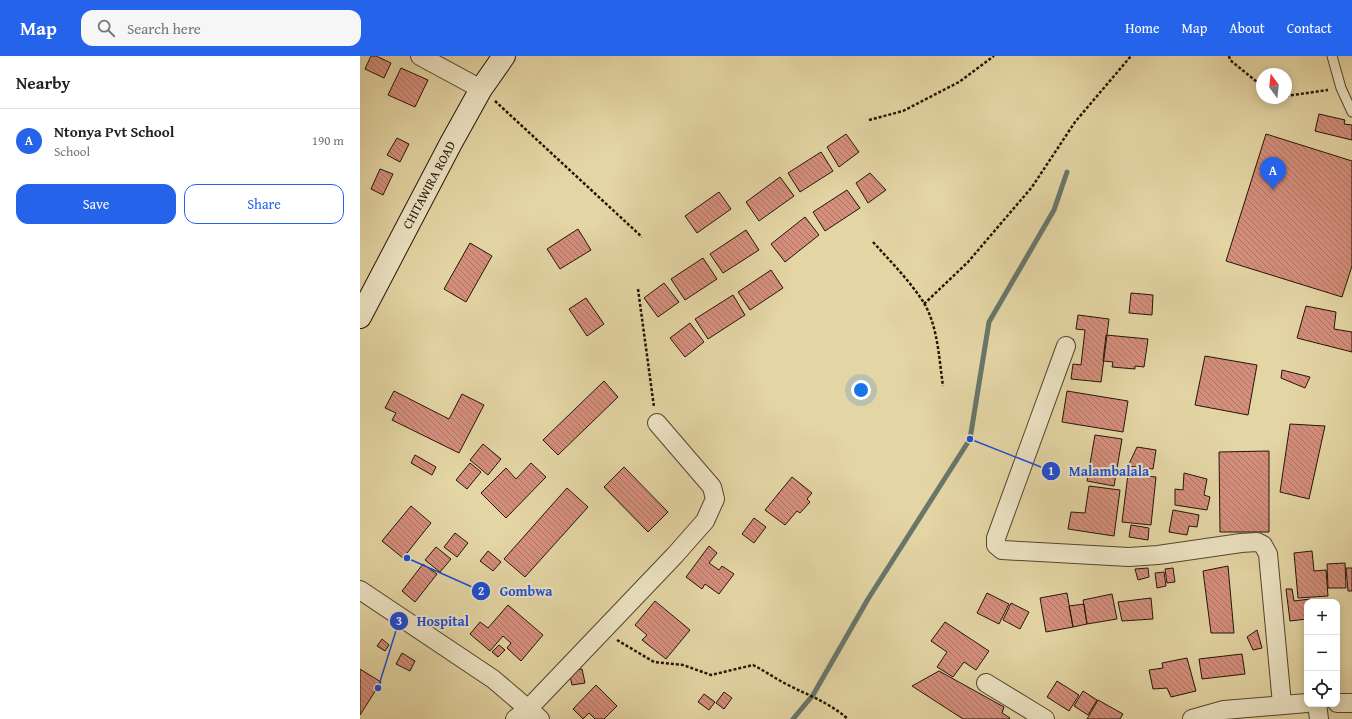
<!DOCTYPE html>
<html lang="en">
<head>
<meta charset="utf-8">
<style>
  body { margin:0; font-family:"Gentium Book Plus",serif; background:#f6f6f6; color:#222 }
  .controls { position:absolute; right:12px; bottom:12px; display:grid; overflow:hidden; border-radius:8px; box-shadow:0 2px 10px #0003 }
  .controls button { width:36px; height:36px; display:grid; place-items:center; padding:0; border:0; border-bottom:1px solid #e0e0e0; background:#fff; color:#222; font:20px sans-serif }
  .compass { position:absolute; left:896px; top:12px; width:36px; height:36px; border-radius:50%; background:#fff; box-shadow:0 2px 10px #0003; rotate:345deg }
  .you { position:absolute; left:501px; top:334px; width:14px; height:14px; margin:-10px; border:3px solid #fff; border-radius:50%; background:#1a73e8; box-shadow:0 0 0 6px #1a73e833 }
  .badge { display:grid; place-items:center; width:26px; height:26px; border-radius:50%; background:#2563eb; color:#fff; font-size:13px; font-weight:700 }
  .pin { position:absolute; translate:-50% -33px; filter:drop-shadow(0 1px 2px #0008) }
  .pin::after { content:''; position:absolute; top:21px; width:14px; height:12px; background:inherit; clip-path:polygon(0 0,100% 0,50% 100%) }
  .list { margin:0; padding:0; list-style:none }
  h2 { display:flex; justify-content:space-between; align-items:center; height:52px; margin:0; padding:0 16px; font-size:17px }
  h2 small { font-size:13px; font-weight:400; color:#767676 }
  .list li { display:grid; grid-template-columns:26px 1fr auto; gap:12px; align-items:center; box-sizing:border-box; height:64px; padding:0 16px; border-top:1px solid #e0e0e0 }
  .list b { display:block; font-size:15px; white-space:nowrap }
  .list p { margin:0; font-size:13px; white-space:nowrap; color:#767676 }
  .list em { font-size:13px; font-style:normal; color:#767676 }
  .actions { display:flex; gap:8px; padding:12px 16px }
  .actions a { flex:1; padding:9px 0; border:1px solid #2563eb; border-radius:12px; text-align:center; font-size:14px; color:#2563eb }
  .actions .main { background:#2563eb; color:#fff }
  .icon { flex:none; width:22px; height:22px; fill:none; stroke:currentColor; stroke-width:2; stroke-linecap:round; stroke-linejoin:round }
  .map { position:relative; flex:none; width:992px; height:663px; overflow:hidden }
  header { display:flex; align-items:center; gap:24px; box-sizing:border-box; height:56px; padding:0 20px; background:#2563eb; color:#fff }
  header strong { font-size:19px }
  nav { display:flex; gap:22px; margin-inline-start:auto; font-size:14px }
  .search { width:280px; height:36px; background:#f6f6f6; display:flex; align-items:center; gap:10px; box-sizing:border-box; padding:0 14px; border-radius:12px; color:#767676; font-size:15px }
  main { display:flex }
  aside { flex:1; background:#fff }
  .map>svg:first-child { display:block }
</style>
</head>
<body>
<header>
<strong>Map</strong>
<div class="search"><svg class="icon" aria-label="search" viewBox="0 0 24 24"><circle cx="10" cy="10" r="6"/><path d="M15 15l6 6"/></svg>Search here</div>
<nav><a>Home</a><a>Map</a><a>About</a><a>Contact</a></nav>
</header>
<main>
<aside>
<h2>Nearby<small></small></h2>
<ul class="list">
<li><span class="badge">A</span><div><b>Ntonya Pvt School</b><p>School</p></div><em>190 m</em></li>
</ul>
<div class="actions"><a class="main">Save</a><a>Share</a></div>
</aside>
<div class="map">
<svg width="992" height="663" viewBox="0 0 992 663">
  <defs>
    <pattern id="building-back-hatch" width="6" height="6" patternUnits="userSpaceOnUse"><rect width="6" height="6" fill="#d58f7d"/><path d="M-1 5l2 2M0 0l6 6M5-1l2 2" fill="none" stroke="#ad7464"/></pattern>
  </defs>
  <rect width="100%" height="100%" fill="#e4d5a4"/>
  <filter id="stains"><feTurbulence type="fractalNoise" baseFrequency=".005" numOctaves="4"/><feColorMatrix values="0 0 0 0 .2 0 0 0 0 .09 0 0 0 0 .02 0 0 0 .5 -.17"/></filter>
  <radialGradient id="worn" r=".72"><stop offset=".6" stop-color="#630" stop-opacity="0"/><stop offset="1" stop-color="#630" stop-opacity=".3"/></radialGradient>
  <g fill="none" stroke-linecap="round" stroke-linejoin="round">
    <path stroke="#68776a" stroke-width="5" d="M433 663 453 639 508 543 610 383 629 266 694 154 707 116"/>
  </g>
  <path fill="url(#building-back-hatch)" stroke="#241507" d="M11 0H16L31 7 24 22 5 13Z
    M41 12 68 24 55 51 28 39Z
    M959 58 985 64 984 68 992 69V84L955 75Z
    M486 78 499 96 479 111 467 91Z
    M906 78 992 105V210L982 241 866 205Z
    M37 82 49 88 40 106 27 99Z
    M461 96 473 115 440 136 428 117Z
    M20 113 33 118 23 139 11 133Z
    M510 117 526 134 508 147 496 127Z
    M420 121 434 140 399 165 386 146Z
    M487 134 500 152 465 175 453 156Z
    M359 136 371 153 337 177 325 160Z
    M445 161 459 179 425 206 411 188Z
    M218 173 231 194 200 213 187 193Z
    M386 174 399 194 363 217 350 198Z
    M110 187 132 200 106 246 84 233Z
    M343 202 357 223 325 244 311 223Z
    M411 214 423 232 390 254 378 236Z
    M304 227 319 246 298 261 284 242Z
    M771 237 793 239 792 259 769 257Z
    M373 239 385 259 348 283 335 263Z
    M226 242 244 268 227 280 209 253Z
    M946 250 976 256 974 273 992 276V296L937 282Z
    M718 259 749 263 741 326 711 323 713 308 721 309 725 274 716 273Z
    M330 267 344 286 325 301 310 282Z
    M746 279 788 283 784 311 775 310V313L752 311 753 306 743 305Z
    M845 300 897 309 888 359 835 349Z
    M922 314 950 321 945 332 921 322Z
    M244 325 258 341 198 399 183 384Z
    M34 335 89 363 102 338 124 349 99 397 32 364 36 357 25 352Z
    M707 335 768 345 763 376 702 366Z
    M930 368 965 370 949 443 920 436Z
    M735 379 762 383 754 430 727 425Z
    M123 388 141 403 128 419 110 404Z
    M777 391 796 394 793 413 768 410Z
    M909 395V476H860L859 396Z
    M55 399 76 411 72 419 51 407Z
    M110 407 121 416 107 433 96 424Z
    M171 407 186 421 146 462 121 437 146 412 156 423Z
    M264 411 308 456 288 476 244 431Z
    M824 417 847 423 844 439 850 441 847 454 815 449V433L823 434Z
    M768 418 796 421 791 469 762 466Z
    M432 421 452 437 447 443 450 446 440 457 437 455 425 469 405 454Z
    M729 430 760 434 754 480 708 473 711 456 725 457Z
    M207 432 228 451 165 521 144 503Z
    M51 450 71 467 43 502 22 485Z
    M813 454 839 459 837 471 829 470 827 479 809 476Z
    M394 462 406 471 394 487 382 478Z
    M771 469 789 472 788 484 769 481Z
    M95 477 108 487 97 501 84 491Z
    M349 490 357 497 349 507 359 514 362 510 374 518 359 538 345 528 342 533 326 521Z
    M76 491 91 503 80 516 65 504Z
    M128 495 141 506 133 515 120 505Z
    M952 495 954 515 966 514 968 540 938 542 934 497Z
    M985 507 986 532H968L967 508Z
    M63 508 77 518 55 546 42 535Z
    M868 510 874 577H851L843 515Z
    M788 512 789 521 778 524 775 513Z
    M813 512 815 526 807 527 805 513Z
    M986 512H992V535H988Z
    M804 516 806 530 797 532 795 517Z
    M926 533H932L934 545 950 543V546H947V563L930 565Z
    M627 537 649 548 639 568 617 557Z
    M707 537 713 571 686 576 680 542Z
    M752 538 757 563 727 568 723 544Z
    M791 542 793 563 762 565 758 546Z
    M295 545 330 574 306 603 282 584 287 579 275 569Z
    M651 547 669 556 660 573 643 564Z
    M724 548 727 568 713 571 709 550Z
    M148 549 183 579 161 605 147 592 151 587 143 580 130 595 110 578 120 566 128 572Z
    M585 566 629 595 616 614 604 606 593 621 577 611 587 596 571 585Z
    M897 574 902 592 893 594 887 581Z
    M22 583 29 589 25 595 17 590Z
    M139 589 145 594 138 601 132 596Z
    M42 597 55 605 50 615 36 608Z
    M882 598 885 618 842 623 839 603Z
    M827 602 836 635 811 641 807 632 793 633 789 614 803 612 802 607Z
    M0 613 21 626 0 659Z
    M222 613 225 627 212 629 209 615Z
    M579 615 644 651 642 657 650 662 649 663H603L552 630Z
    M697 625 719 639 709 655 687 641Z
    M236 629 257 650 244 663H235L229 657 223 663 213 653Z
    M723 635 737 644 728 659 714 650Z
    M364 636 372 642 364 653 356 647Z
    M344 638 355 646 349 654 338 646Z
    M738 644 763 658 760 663H727Z"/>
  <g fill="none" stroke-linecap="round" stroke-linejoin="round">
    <g stroke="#54452e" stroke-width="11">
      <path id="lane" d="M972 0 981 32 992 56"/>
    </g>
    <g stroke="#54452e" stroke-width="20">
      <path id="street" d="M60 0 121 33
        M706 290 636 482V489L642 494 769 501 798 499 881 487 897 486 903 489 908 498 922 648
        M0 534 133 623 180 663
        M626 627 685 663
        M977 647H992
        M957 648 959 663
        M155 663 169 652 315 499 345 465 355 443 352 431 297 367
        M832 663 864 654 947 647"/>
    </g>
    <g stroke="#241507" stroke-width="24">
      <path id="secondary" d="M0 261 91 87 121 33 144 0"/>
    </g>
    <path stroke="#241507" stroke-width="2.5" stroke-dasharray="3 2" stroke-linecap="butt" d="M869 0 870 4 902 30
      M926 40 968 34
      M135 45 282 181
      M509 64 543 55 599 26 634 0
      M513 186C531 206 550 225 564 247 578 271 579 303 583 330
      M278 233 294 351
      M564 248 608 206 672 131 715 66 771 0
      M257 584 294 606 323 609 351 619 393 609C405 615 416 623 428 629 450 640 468 646 488 663"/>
    <use href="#lane" stroke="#ede4c4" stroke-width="9"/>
    <use href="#street" stroke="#ede4c4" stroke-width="18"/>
    <use href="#secondary" stroke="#ede4c4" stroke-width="22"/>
  </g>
  <g text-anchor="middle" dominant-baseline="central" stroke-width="4" stroke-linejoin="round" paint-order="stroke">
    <g font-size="13" fill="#241507" stroke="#ede4c4">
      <text transform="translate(69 129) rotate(-62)">CHITAWIRA ROAD</text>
    </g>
  </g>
  <path fill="none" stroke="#1d4ed8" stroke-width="1.5" d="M610 383L691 415M47 502L121 535M18 632L39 565"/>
  <g fill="#1d4ed8" stroke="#ede4c4" stroke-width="1.5">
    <circle cx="610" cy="383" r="4"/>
    <circle cx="47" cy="502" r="4"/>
    <circle cx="18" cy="632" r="4"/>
    <circle cx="691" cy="415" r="10"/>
    <circle cx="121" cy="535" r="10"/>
    <circle cx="39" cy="565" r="10"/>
  </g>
  <g font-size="12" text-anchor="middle" font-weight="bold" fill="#fff">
    <text x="691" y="419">1</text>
    <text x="121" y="539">2</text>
    <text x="39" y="569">3</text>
  </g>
  <g font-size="14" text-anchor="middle" font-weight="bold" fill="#1d4ed8" stroke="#ede4c4" stroke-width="4" stroke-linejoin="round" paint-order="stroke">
    <text x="749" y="420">Malambalala</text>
    <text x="166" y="540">Gombwa</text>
    <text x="83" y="570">Hospital</text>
  </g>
  <rect width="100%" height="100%" filter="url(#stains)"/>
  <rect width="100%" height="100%" fill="url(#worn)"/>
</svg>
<div class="controls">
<button>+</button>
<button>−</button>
<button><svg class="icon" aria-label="locate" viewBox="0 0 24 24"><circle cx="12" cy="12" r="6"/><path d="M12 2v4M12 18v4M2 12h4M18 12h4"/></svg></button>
</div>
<svg class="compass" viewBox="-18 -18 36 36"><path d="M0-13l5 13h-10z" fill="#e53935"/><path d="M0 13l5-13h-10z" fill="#767676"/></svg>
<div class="you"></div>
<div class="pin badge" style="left:913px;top:134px">A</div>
</div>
</main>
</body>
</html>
